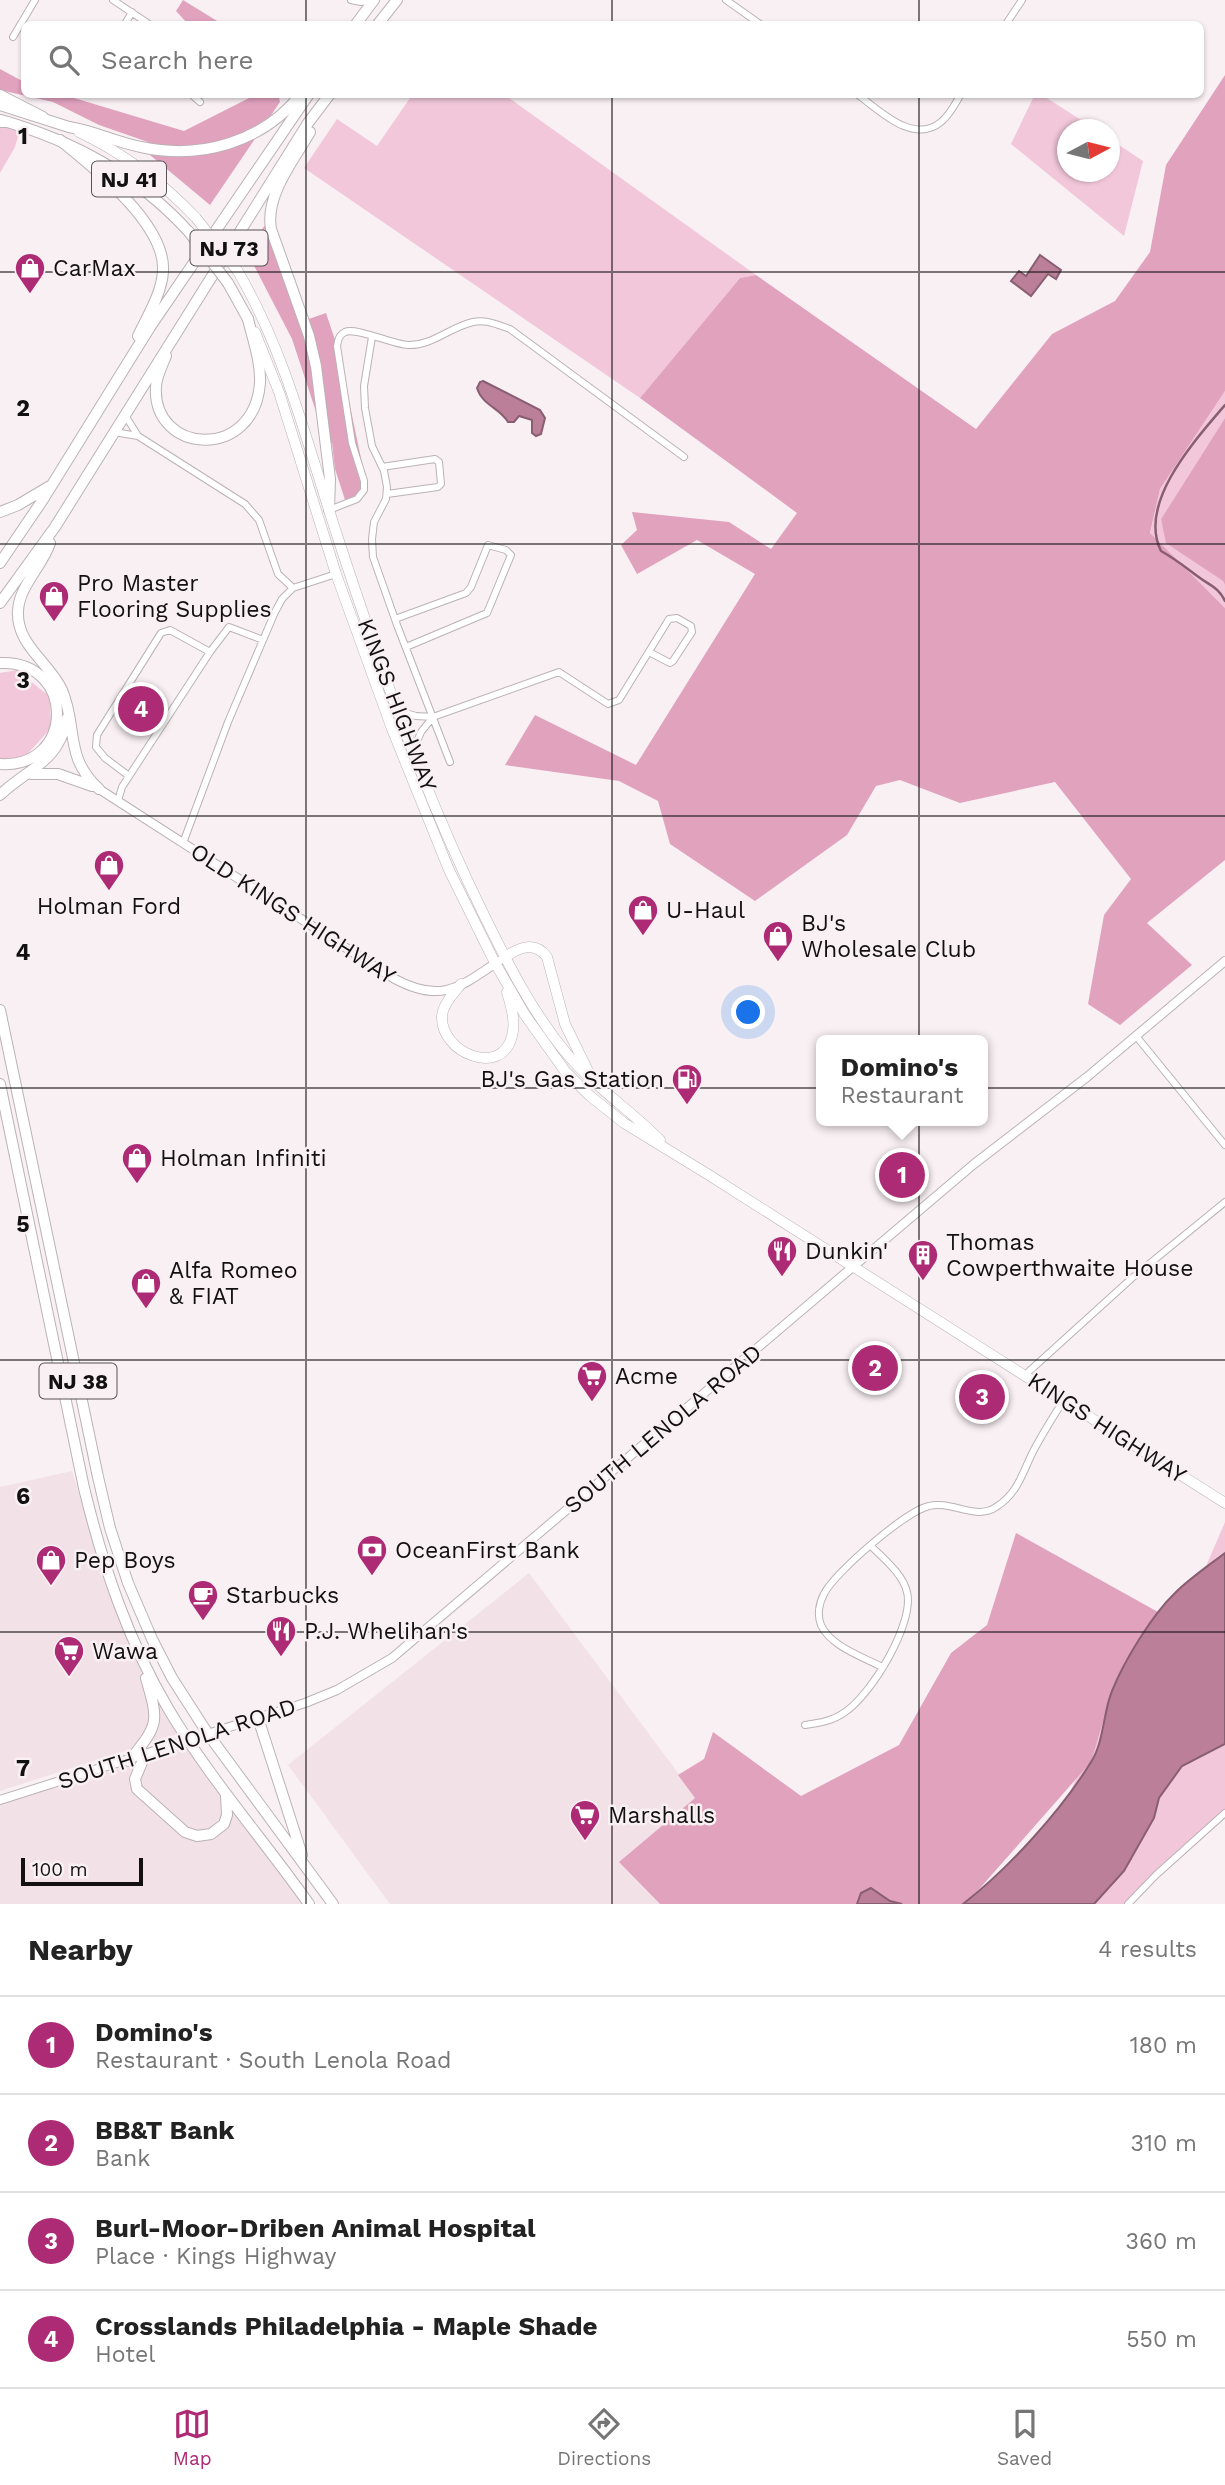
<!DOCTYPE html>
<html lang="en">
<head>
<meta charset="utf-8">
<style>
  body { margin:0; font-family:"Work Sans",sans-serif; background:#f6f6f6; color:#222 }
  .compass { position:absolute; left:1057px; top:119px; width:63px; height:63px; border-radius:50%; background:#fff; box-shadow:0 2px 5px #0004; rotate:83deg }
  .scale { position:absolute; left:21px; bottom:18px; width:122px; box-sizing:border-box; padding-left:7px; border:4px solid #131011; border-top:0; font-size:19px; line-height:24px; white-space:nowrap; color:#131011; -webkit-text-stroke:5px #f9f0f3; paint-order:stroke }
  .you { position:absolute; left:749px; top:1013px; width:24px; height:24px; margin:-18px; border:5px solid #fff; border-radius:50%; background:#1a73e8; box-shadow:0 0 0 10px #1a73e833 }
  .badge { display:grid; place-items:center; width:46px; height:46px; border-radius:50%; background:#ad2a74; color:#fff; font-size:23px; font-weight:700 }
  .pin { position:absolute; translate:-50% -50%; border:4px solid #fff; box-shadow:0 2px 7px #0006 }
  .popup { position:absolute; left:816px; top:1035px; width:172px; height:91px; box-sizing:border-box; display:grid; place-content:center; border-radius:10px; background:#fff; filter:drop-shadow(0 2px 5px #0005); font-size:23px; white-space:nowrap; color:#767676 }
  .popup b { font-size:26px; color:#222 }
  .popup::after { content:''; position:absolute; left:50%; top:100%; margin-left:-14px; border:14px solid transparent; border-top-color:#fff }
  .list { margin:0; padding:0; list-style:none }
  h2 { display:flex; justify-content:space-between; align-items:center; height:91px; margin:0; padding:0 28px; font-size:30px }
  h2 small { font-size:23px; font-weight:400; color:#767676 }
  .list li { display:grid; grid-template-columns:46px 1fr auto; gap:21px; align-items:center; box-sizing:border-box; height:98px; padding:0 28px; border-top:2px solid #e0e0e0 }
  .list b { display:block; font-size:26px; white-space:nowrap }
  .list p { margin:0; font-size:23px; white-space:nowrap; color:#767676 }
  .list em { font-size:23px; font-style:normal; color:#767676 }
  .icon { flex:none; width:38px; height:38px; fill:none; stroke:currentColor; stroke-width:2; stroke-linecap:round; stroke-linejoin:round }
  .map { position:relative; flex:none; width:1225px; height:1904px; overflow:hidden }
  .search { position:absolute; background:#fff; box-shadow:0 2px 5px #0004; left:21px; right:21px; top:21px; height:77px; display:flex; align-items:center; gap:18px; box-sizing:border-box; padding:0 24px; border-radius:10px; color:#767676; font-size:26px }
  .sheet { height:483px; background:#fff }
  nav { display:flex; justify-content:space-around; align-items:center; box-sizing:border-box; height:98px; border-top:2px solid #e0e0e0; background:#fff; font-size:19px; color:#767676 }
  nav a { display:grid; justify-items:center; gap:4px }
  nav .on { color:#ad2a74 }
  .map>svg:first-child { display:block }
</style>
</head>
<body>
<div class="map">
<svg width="1225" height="1904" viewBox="0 0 1225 1904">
  <rect width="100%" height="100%" fill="#f9f0f3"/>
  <path fill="#f3e1e8" d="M72 1471 105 1579 178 1734 0 1791V1487Z
    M529 1573 696 1797 619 1862 660 1904H390L288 1765Z
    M189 1741 309 1904H0V1798Z"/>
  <path fill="#f1c7d9" d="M1035 94 1042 95 1095 129 1068 130V172H1110V139L1143 161 1124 236 1011 144Z
    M412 95H505L756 275 740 278 640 398 304 168 337 119 377 146Z
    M0 127 20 129 15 147 0 173Z
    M1225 391V418L1161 519 1167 543 1223 581 1225 585V608L1150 534 1160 489Z
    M17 670 50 697 51 728 23 759H0V673Z
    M1225 1522V1812L1130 1904H974L1064 1804 1087 1757 1108 1700 1134 1657 1197 1587Z"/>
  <path fill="#e1a2be" d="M183 0 222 24H188L176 11Z
    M0 69 24 82V94L64 95 184 131 255 95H282L279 98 280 102 210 205 150 155 148 142 99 125 53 102 0 90Z
    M1225 75V391L1160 489 1150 533 1225 608V860L1147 923 1192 965 1120 1025 1088 1004 1104 915 1131 879 1055 782 960 803 900 780 876 786 847 835 755 901 670 844 658 801 619 781 505 765 535 715 636 765 755 574 697 540 637 574 621 545 637 530 632 512 729 522 771 549 797 513 640 398 740 278 756 275 976 429 1052 334 1115 301 1150 252 1166 165Z
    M267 222 303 321 326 313 338 349 366 482 356 500 346 503 335 469 332 443 326 442 292 339 247 252Z
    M1225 418V585L1223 581 1166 543 1161 519Z
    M1016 1533 1158 1612 1112 1691 1091 1762 966 1904H660L619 1862 695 1798 678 1775 704 1759 713 1732 801 1796 899 1745 951 1653 987 1625Z"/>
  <path fill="#bb7f9a" stroke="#895e71" stroke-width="2" d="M1040 255 1061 270 1056 279 1048 274 1031 296 1011 281 1019 271 1026 276Z
    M483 381 540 410 545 418 541 434 536 436 532 433V420L519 416 514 422H508C500 408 482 405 477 388L480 382Z
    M1225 1553V1744L1182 1766 1159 1798 1154 1818 1124 1871 1094 1904H963C1008 1869 1061 1811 1091 1762 1104 1742 1103 1713 1112 1691 1124 1661 1152 1615 1175 1593 1190 1578 1208 1566 1225 1553Z
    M871 1888 890 1901 902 1904H857L861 1893Z"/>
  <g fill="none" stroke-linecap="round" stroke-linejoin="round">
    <path stroke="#895e71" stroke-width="2.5" d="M1225 405C1196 439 1137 503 1161 551 1177 560 1185 567 1200 578 1211 586 1219 588 1225 601"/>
    <g stroke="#bbb2b5" stroke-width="8">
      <path id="minor" d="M113 0 149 24
        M351 0 361 2 372 0
        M726 0 760 24
        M125 24 132 12
        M1006 24 1022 0
        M13 37 35 0
        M191 94 200 102
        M857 94C879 110 913 145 941 122 950 115 955 104 961 94
        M372 337 364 386 365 408 372 446 384 471 387 487 386 499 374 522 372 539 373 557 397 625 450 762
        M125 415 138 436
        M114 432 138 436 245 504 259 520 278 574 293 588 336 574
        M382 467 435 459 439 462 441 484 438 487 387 494
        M329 510 357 499 364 490V481L352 443 337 346C338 340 339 335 345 332 356 327 392 344 408 345 432 346 450 327 473 322 486 319 498 325 510 329L684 457
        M395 619 466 593 471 587 488 545 506 550 511 555 487 613 406 647
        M398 711 416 716 433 717 559 672 608 704 619 700 669 619 677 618 691 626 692 632 673 661 670 663 649 652
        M413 751 421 732 433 717
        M129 776 105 758 96 747 97 735 161 633 170 630 210 652
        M118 801 122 787 210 652 229 627 263 640
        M183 843 228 722 275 612 282 599 293 588
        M1136 1036 1225 1145
        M1025 1375 1132 1278 1225 1202
        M882 1667C863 1657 830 1646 821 1625 817 1615 819 1603 824 1594 834 1573 906 1511 929 1506 951 1500 976 1521 996 1507 1020 1492 1023 1469 1036 1446 1045 1430 1054 1415 1064 1400
        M805 1725C819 1723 833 1721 845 1712 871 1695 915 1623 907 1592 903 1574 883 1558 871 1546
        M1128 1904 1156 1875 1225 1813"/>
    </g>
    <g stroke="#bbb2b5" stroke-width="10">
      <path id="tertiary" d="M99 789 393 978C444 1006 462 985 505 957
        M0 1800 305 1703 337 1690 392 1658 974 1164 1087 1077 1225 961"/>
    </g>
    <g stroke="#bbb2b5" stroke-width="11">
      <path id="secondary" d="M79 132C123 153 163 183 196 218
        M237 270C285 351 307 443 336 532 378 661 423 791 483 913 507 962 532 1012 567 1054 595 1087 630 1110 660 1140
        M255 332 279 392 336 574 392 729 449 870 495 963 525 1015 565 1071 590 1096 624 1123 709 1175 1225 1503
        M505 957C520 947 535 941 547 957L565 1024 588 1071
        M461 984C454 993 443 1004 442 1016 440 1053 502 1078 512 1036 516 1022 511 1006 507 992"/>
    </g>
    <g stroke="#bbb2b5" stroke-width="12">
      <path id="primary" d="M0 105 69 127
        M1 120C74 141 137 175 189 232
        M228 283 248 319"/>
    </g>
    <g stroke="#bbb2b5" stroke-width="12">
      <path id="trunk" d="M356 24 374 0
        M378 24 397 0
        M0 95 43 117
        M0 122H8
        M69 127C94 131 116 142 141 147 201 160 263 142 301 94
        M310 132C294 160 265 195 271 229L309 336 316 366 330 479 329 510
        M60 140C93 167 166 224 163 271 162 293 147 317 138 336
        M166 356C162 366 156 377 156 387 152 454 254 462 260 383 261 362 253 340 248 319
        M0 512 18 505 50 486
        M50 543C42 567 19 586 18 611 16 645 50 663 62 690 78 728 64 757 99 789
        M0 563 42 501 150 327 309 94
        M0 603 55 527 308 123 330 94
        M0 663C77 660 75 769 0 764
        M31 774H58L92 786
        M0 795C28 768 59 763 67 718
        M0 1010 98 1477 110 1528 128 1583 152 1639 172 1678 208 1734 333 1904
        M0 1084 84 1488C103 1566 128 1641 169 1710 210 1779 263 1839 309 1904
        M258 1718 302 1855
        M145 1755 135 1779 137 1789 185 1832 197 1836 211 1834 224 1824 227 1815 226 1795
        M129 1761C159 1724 159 1723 146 1678"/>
    </g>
    <use href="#minor" stroke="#fff" stroke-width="6"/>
    <use href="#tertiary" stroke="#fff" stroke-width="8"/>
    <use href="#secondary" stroke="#fff" stroke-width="10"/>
    <use href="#primary" stroke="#fff" stroke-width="10"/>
    <use href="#trunk" stroke="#fff" stroke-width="10"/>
    <g stroke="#bbb2b5" stroke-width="11" stroke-linecap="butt">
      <path id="secondary-bridge" d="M196 218 237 270"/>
    </g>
    <g stroke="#bbb2b5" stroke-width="12" stroke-linecap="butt">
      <path id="primary-bridge" d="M189 232 228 283"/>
    </g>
    <use href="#secondary-bridge" stroke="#fff" stroke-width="10"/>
    <use href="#primary-bridge" stroke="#fff" stroke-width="10"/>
  </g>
  <path fill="none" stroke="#131011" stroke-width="2" stroke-opacity="0.55" d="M306 0V24M612 0V24M919 0V24M306 94V1904M612 94V1904M919 94V1904M0 272H1225M0 544H1225M0 816H1225M0 1088H1225M0 1360H1225M0 1632H1225"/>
  <defs>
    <g id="shop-pin" transform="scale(1.575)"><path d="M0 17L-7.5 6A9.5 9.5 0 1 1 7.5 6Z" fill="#ad2a74" stroke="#f9f0f3"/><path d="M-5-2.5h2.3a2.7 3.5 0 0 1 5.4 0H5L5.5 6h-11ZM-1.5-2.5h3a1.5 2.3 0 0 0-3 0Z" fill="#fff"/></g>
    <g id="fuel-pin" transform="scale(1.575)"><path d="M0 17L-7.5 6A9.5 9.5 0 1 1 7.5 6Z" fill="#ad2a74" stroke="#f9f0f3"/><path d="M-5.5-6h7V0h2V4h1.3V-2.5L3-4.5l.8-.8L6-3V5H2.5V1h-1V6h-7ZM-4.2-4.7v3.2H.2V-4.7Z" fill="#fff"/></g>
    <g id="restaurant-pin" transform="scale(1.575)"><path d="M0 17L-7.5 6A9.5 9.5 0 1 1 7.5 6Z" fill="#ad2a74" stroke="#f9f0f3"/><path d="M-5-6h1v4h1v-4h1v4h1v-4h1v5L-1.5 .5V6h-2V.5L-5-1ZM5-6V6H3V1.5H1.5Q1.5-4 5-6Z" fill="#fff"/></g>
    <g id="building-pin" transform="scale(1.575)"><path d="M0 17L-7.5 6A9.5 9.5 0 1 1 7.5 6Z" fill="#ad2a74" stroke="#f9f0f3"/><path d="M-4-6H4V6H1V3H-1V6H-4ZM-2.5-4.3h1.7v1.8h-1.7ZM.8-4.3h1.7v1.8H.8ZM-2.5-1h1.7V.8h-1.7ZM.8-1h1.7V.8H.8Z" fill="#fff"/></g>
    <g id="supermarket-pin" transform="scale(1.575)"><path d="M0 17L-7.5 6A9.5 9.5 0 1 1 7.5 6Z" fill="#ad2a74" stroke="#f9f0f3"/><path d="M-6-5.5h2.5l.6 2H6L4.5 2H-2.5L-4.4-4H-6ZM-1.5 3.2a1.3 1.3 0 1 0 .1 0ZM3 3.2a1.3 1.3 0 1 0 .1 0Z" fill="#fff"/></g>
    <g id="bank-pin" transform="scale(1.575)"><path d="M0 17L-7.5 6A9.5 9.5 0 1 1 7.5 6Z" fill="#ad2a74" stroke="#f9f0f3"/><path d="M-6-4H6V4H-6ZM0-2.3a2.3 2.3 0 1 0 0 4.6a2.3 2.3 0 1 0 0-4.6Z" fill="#fff"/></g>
    <g id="cafe-pin" transform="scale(1.575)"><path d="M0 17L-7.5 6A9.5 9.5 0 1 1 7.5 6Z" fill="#ad2a74" stroke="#f9f0f3"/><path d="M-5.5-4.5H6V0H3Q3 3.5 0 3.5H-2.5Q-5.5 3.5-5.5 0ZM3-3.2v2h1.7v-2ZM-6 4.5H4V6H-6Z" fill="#fff"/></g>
  </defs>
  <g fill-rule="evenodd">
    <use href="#shop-pin" x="30" y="268"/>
    <use href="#shop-pin" x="54" y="596"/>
    <use href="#shop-pin" x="109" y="865"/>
    <use href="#shop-pin" x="643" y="910"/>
    <use href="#shop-pin" x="778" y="936"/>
    <use href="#fuel-pin" x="687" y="1079"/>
    <use href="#shop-pin" x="137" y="1158"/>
    <use href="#restaurant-pin" x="782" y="1251"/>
    <use href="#building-pin" x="923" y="1255"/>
    <use href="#shop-pin" x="146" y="1283"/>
    <use href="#supermarket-pin" x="592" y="1376"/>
    <use href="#bank-pin" x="372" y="1550"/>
    <use href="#shop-pin" x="51" y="1560"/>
    <use href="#cafe-pin" x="203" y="1595"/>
    <use href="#restaurant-pin" x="281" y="1631"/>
    <use href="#supermarket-pin" x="69" y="1651"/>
    <use href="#supermarket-pin" x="585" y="1815"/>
  </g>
  <g text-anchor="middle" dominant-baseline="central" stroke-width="5" stroke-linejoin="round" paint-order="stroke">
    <g fill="#f9f0f3" stroke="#585355" stroke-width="2">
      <rect x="92" y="161.5" width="74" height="35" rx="5"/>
      <rect x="190.5" y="230.5" width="77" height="35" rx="5"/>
      <rect x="39.5" y="1363.5" width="77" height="35" rx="5"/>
    </g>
    <g font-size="21" font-weight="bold" fill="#131011">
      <text x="129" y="179">NJ 41</text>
      <text x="229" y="248">NJ 73</text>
      <text x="78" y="1381">NJ 38</text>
    </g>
    <g font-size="23" fill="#131011" stroke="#f9f0f3" text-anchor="start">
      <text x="53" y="268">CarMax</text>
      <text x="77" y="583">Pro Master<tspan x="77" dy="26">Flooring Supplies</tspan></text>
      <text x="109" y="906" text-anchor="middle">Holman Ford</text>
      <text x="666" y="910">U-Haul</text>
      <text x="801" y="923">BJ's<tspan x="801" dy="26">Wholesale Club</tspan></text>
      <text x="664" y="1079" text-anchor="end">BJ's Gas Station</text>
      <text x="160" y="1158">Holman Infiniti</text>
      <text x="946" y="1242">Thomas<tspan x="946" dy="26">Cowperthwaite House</tspan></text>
      <text x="805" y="1251">Dunkin'</text>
      <text x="169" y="1270">Alfa Romeo<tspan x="169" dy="26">&amp; FIAT</tspan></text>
      <text x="615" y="1376">Acme</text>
      <text x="395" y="1550">OceanFirst Bank</text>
      <text x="74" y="1560">Pep Boys</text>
      <text x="226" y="1595">Starbucks</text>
      <text x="304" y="1631">P.J. Whelihan's</text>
      <text x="92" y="1651">Wawa</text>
      <text x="608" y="1815">Marshalls</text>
    </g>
    <g font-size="23" fill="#131011" stroke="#f9f0f3">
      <text transform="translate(397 705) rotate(69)">KINGS HIGHWAY</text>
      <text transform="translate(293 914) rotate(33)">OLD KINGS HIGHWAY</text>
      <text transform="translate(1107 1428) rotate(33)">KINGS HIGHWAY</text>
      <text transform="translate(663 1429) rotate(-40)">SOUTH LENOLA ROAD</text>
      <text transform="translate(177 1744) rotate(-18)">SOUTH LENOLA ROAD</text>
    </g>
  </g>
  <g font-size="23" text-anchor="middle" font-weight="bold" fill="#131011" stroke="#f9f0f3" stroke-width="5" stroke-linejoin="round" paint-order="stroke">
    <text x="23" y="144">1</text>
    <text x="23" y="416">2</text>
    <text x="23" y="688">3</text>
    <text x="23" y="960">4</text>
    <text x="23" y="1232">5</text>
    <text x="23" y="1504">6</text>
    <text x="23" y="1776">7</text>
  </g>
</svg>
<svg class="compass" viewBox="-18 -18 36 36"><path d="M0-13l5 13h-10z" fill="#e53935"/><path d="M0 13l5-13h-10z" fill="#767676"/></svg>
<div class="scale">100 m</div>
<div class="you"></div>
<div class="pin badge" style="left:902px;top:1175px">1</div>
<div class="popup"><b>Domino's</b>Restaurant</div>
<div class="pin badge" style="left:875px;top:1368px">2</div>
<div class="pin badge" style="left:982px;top:1397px">3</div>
<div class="pin badge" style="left:141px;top:709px">4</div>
<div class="search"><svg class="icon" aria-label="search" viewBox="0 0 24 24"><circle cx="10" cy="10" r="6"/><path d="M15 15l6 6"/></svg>Search here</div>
</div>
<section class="sheet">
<h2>Nearby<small>4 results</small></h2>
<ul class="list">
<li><span class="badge">1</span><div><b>Domino's</b><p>Restaurant · South Lenola Road</p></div><em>180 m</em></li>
<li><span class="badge">2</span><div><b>BB&amp;T Bank</b><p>Bank</p></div><em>310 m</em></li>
<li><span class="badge">3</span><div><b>Burl-Moor-Driben Animal Hospital</b><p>Place · Kings Highway</p></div><em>360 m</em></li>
<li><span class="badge">4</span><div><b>Crosslands Philadelphia - Maple Shade</b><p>Hotel</p></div><em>550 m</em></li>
</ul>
</section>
<nav>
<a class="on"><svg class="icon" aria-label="map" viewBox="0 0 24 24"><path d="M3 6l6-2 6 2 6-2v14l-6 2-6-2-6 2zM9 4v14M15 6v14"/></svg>Map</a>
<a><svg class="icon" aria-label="directions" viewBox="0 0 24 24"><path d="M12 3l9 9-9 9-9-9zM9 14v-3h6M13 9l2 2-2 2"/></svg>Directions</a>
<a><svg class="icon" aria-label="saved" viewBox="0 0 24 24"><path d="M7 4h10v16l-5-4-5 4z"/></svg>Saved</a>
</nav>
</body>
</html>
